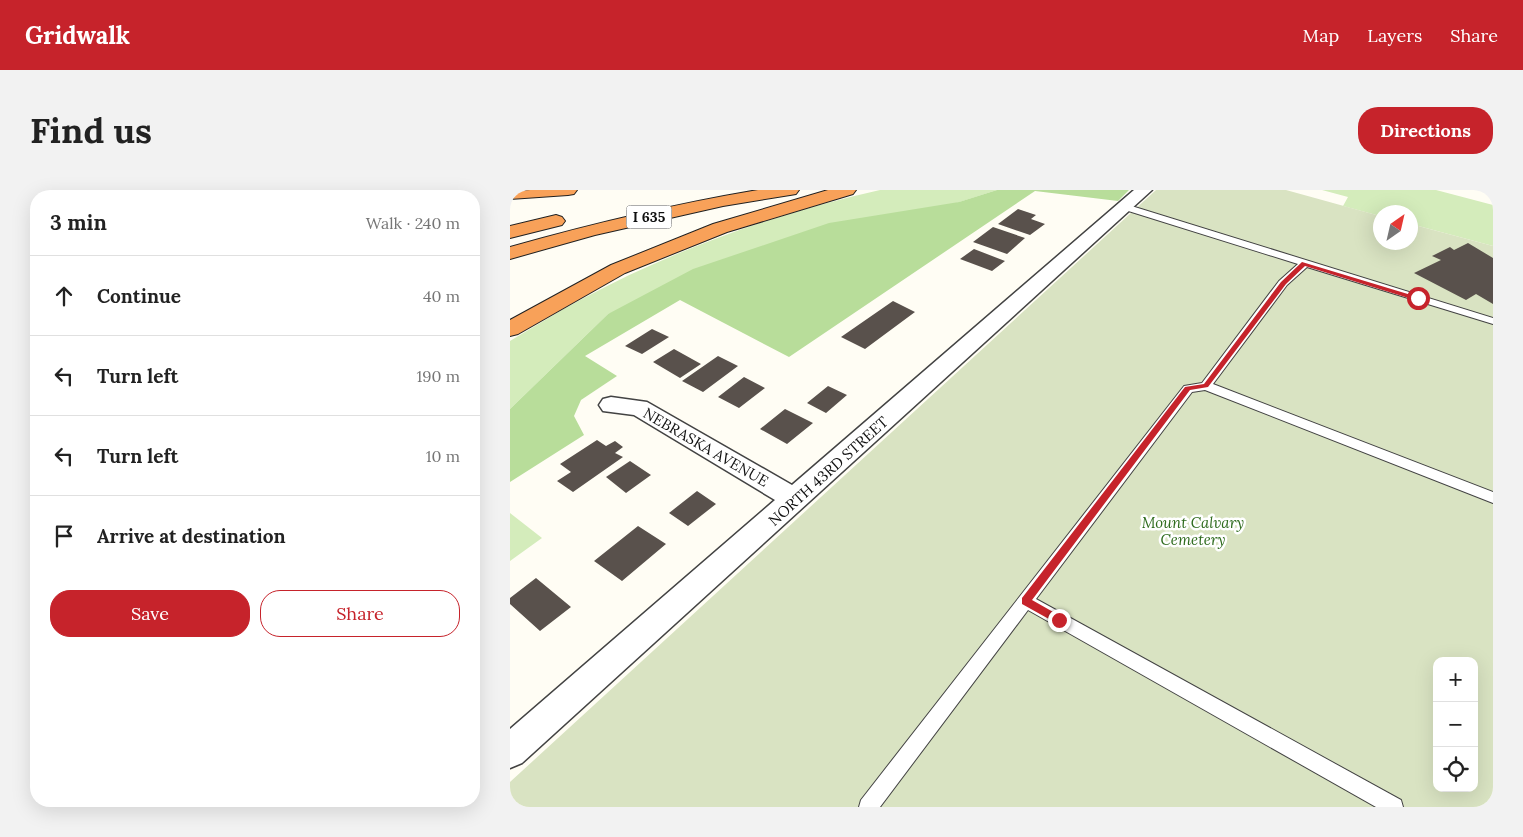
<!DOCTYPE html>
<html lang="en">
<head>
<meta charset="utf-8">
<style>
  body { margin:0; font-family:Lora,serif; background:#f2f2f2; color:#222 }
  .controls { position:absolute; right:15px; bottom:15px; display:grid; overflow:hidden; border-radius:10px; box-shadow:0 5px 20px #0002 }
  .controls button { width:45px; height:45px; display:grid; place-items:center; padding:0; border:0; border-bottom:1px solid #e0e0e0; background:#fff; color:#222; font:25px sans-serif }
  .compass { position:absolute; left:863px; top:15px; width:45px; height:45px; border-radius:50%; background:#fff; box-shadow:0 5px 20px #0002; rotate:34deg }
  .stop { position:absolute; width:15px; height:15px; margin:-11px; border:4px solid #c6232b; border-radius:50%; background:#fff }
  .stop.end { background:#c6232b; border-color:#fff; box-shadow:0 1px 5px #0008 }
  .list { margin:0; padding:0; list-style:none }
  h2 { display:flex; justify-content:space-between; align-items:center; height:65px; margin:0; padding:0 20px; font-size:21px }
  h2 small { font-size:16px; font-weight:400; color:#767676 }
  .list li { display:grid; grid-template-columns:32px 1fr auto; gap:15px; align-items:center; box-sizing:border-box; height:80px; padding:0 20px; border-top:1px solid #e0e0e0 }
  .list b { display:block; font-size:19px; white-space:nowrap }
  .list em { font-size:16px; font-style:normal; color:#767676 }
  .actions { display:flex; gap:10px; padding:15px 20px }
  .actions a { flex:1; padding:11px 0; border:1px solid #c6232b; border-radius:20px; text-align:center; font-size:18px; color:#c6232b }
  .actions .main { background:#c6232b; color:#fff }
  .icon { flex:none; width:28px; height:28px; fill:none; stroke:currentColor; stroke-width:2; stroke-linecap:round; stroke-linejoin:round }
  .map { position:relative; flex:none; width:983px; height:617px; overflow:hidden; border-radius:20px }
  header { display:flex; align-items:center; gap:30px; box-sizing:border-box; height:70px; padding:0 25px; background:#c6232b; color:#fff }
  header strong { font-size:24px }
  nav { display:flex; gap:28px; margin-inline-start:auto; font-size:18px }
  .intro { display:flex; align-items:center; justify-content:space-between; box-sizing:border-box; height:120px; padding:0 30px }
  h1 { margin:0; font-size:35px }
  .button { padding:12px 22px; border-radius:20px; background:#c6232b; color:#fff; font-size:18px; font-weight:700 }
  main { display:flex; gap:30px; padding:0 30px }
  aside { flex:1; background:#fff; border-radius:20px; box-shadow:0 5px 20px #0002 }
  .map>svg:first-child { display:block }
</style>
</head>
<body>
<header>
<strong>Gridwalk</strong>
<nav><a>Map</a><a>Layers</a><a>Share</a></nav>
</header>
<div class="intro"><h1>Find us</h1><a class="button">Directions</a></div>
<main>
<aside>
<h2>3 min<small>Walk · 240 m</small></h2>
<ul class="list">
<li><svg class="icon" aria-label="ahead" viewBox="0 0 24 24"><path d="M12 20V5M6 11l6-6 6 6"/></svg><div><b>Continue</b></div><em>40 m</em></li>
<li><svg class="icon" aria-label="left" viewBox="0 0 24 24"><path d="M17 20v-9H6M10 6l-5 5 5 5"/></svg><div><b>Turn left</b></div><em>190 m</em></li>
<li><svg class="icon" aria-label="left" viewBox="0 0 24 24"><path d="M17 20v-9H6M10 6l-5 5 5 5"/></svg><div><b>Turn left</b></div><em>10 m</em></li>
<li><svg class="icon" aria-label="arrive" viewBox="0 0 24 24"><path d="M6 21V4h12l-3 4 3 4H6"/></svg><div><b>Arrive at destination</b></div></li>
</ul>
<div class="actions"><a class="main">Save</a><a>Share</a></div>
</aside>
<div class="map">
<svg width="983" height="617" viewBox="0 0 983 617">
  <rect width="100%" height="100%" fill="#fffdf4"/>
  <path fill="#d4ecbb" d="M370 0H487L98 124 0 219V151C24 137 47 122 72 109 165 59 267 23 370 0Z
    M812 0H926L983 15V56L901 34V22H871L870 26 833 16 838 7Z
    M0 323 32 348 0 371Z"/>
  <path fill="#b8dd9a" d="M487 0H619L608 11 525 1 279 167 170 110 75 166 107 186 71 210 64 226 74 245 0 292V219L98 124 183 79 319 33 449 12Z"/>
  <path fill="#d9e3c2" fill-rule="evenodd" d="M646 0H776L870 26 871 52H901V34L983 56V617H0V592ZM927 471H964V598H927Z"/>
  <path fill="#59514c" d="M508 19 526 25 521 29 535 34 520 45 488 34Z
    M483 37 515 48 497 64 463 52Z
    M958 53 983 68V114L966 104 956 110 904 83 931 70 922 66 940 57 944 60Z
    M464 59 495 71 482 81 450 69Z
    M383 111 405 122 355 159 331 147Z
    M142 139 159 147 132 164 115 156Z
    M164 159 191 174 170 188 143 172Z
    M208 166 228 176 193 202 172 191Z
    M234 187 255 198 229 218 208 207Z
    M318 196 337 205 316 223 297 213Z
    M275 219 303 233 277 254 250 239Z
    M87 250 96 256 105 251 113 257 105 263 113 267 63 302 47 291 61 282 50 274Z
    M120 271 141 285 116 303 96 287Z
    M187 301 206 314 178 336 159 323Z
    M128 336 156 354 112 391 84 371Z
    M26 388 61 417 30 441 0 414V408Z"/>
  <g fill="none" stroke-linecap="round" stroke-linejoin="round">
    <g stroke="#434343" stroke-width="2">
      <path id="lane" d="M615 14 983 128V134L797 77 777 95 703 194 983 302V313L695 200 682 202 526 409 891 610 893 617H866L518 420 370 617H349L351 610 674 196 692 193 769 91 788 74 612 19 611 17Z"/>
    </g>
    <g stroke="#434343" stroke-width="3">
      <path id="street" d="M624 0H642L12 573 0 578V539L265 310 124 225 93 221 89 215 93 209 101 207 137 212 282 295Z"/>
    </g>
    <g stroke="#212121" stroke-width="2">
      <path id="highway" d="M0 0H67L64 4 58 5 0 9Z
        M248 0H289L286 4 280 5 213 16 85 45 0 69V57C82 34 164 14 248 0Z
        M318 0H346L343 4 217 42 115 83 8 144 0 146V130L101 75 203 34Z
        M46 25 52 27 55 31 52 35 0 48V36Z"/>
    </g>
    <use href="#lane" fill="#fff" fill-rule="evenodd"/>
    <use href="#street" fill="#fff" fill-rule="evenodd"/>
    <use href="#highway" fill="#f8a159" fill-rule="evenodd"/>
  </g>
  <path fill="#c6232b" d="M792 72 911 108 905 110 795 76 776 94 698 197 680 200 522 410 552 427V433H546L512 414V408L675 197 694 194 771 92Z"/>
  <g text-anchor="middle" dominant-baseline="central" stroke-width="5" stroke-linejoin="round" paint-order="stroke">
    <rect fill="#fff" stroke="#585858" stroke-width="1" x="116.5" y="15.5" width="45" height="23" rx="4"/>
    <g font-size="14" font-weight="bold" fill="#101010">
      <text x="139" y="27">I 635</text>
    </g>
    <g font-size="15" fill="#101010" stroke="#fff">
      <text transform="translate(196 257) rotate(30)">NEBRASKA AVENUE</text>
      <text transform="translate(318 281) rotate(-42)">NORTH 43RD STREET</text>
    </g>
    <g font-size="15" font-style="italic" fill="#2e6b1d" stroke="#fff">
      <text x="683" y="332">Mount Calvary<tspan x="683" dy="17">Cemetery</tspan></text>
    </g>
  </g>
</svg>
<div class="controls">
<button>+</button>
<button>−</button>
<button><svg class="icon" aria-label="locate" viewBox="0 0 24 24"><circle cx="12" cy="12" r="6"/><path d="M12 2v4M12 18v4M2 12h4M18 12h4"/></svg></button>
</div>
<svg class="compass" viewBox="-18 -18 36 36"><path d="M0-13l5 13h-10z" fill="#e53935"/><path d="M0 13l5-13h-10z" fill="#767676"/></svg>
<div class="stop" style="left:908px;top:108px"></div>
<div class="stop end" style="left:549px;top:430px"></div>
</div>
</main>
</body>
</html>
